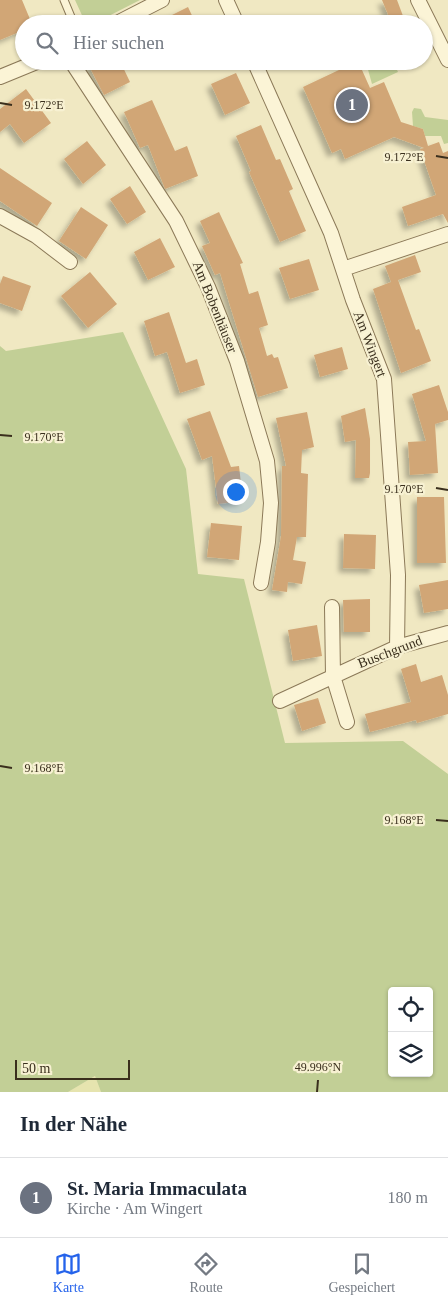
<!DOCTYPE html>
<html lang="de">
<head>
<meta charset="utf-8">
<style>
  body { margin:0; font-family:"Times New Roman",serif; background:#f2f2f3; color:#1f2937 }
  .controls { position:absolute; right:15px; bottom:15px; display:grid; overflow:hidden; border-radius:5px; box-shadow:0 1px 4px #0004 }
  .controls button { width:45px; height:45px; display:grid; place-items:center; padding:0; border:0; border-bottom:1px solid #e0e1e3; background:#fff; color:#1f2937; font:25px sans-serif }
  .scale { position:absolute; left:15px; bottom:12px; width:115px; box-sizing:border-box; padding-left:5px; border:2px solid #3a2f1d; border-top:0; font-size:14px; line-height:18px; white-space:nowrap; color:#3a2f1d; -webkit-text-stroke:4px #f7f1d2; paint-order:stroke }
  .you { position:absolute; left:235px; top:491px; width:18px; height:18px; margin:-12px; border:4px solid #fff; border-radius:50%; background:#1a73e8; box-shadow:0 0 0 8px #1a73e833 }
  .badge { display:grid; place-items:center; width:32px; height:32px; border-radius:50%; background:#2563eb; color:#fff; font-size:16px; font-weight:700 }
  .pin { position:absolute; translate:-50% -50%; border:2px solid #fff; box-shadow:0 1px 5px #0006 }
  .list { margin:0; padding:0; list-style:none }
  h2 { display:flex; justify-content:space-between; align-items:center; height:65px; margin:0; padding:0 20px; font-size:21px }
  h2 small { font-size:16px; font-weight:400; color:#747a83 }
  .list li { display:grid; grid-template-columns:32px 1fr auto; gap:15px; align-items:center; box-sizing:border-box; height:80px; padding:0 20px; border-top:1px solid #e0e1e3 }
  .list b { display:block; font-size:19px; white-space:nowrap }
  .list p { margin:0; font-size:16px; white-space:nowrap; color:#747a83 }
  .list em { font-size:16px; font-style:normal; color:#747a83 }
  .icon { flex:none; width:28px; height:28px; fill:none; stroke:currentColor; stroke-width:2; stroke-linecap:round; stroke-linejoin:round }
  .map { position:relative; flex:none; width:448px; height:1092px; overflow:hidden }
  .search { position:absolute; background:#fff; box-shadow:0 1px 4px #0004; left:15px; right:15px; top:15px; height:55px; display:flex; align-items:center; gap:12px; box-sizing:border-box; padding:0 18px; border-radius:28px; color:#747a83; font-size:19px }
  .sheet { height:145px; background:#fff }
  nav { display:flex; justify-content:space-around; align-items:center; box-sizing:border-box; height:70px; border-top:1px solid #e0e1e3; background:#fff; font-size:14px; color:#747a83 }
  nav a { display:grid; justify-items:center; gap:2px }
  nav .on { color:#2563eb }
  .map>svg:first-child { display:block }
</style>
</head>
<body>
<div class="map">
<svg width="448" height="1092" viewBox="0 0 448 1092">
  <defs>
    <filter id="shadow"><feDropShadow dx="-4.5" dy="4.5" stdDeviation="2.5" flood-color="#0004"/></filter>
  </defs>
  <rect width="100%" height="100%" fill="#f0e8c2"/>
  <path fill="#e6e4af" d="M95 1076 101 1092H68Z"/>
  <path fill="#c2cf96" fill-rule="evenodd" d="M75 0H140L93 24H86Z
    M381 61H393L398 72 372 84 367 66Z
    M414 108 421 109 425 117 448 120V143L444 144 441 136H425L423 129 413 126 412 112Z
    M123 332 186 469 198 574 244 579 285 743 403 741 448 774V1092H101L95 1076 68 1092H0V346L6 351ZM392 991H429V1073H392Z"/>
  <path fill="#d1a676" filter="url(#shadow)" d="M0 0H22L32 24H24V30L0 40Z
    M382 0H397L406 24H392Z
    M188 7 196 24H154Z
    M98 61H120L130 82 104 95 89 66Z
    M358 61 370 88 384 82 401 122 423 129 428 146 439 142 443 153 448 151V223L443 214 408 226 402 207 436 195 420 149 424 148 394 137 345 159 341 149 332 153 303 87Z
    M236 73 250 103 225 115 211 84Z
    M26 89 51 123 24 143 10 124 0 132V109Z
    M152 100 175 151 187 146 198 176 165 189 148 145 140 148 124 112Z
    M261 125 276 160 280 159 293 189 289 191 306 231 280 242 249 172 251 171 236 136Z
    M87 141 106 165 83 184 64 159Z
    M0 168 52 203 37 226 0 201Z
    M130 186 146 212 127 224 110 199Z
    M81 207 108 225 86 259 59 241Z
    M219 212 243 263 240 264 249 294 258 291 268 325 259 328 267 356 272 354 274 358 278 357 288 388 258 397 220 273 215 275 202 246 210 243 200 221Z
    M160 238 175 267 148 280 134 252Z
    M415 255 421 272 398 280 416 330 419 329 431 361 401 373 373 289 391 282 385 266Z
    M309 259 319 290 290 299 279 268Z
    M90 272 117 304 88 328 61 296Z
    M3 276 31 286 22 311 0 303V284Z
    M169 312 186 363 197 359 205 385 180 393 167 352 155 356 144 321Z
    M342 347 348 369 320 377 314 355Z
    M439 385 448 412V420L435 424 438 473 410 475 408 442 426 441 412 394Z
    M365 408 370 439V473L369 478H355L356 440 345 442 341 416Z
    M210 411 231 467 239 466 243 501 218 504 212 456 202 460 187 419Z
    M307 412 314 447 302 450 301 473 308 474 306 537H297L293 560 306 562 302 584 288 582 287 592 272 590 281 536 282 466H286L276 418Z
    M417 497H444L446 563H417Z
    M211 523 242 526 239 560 207 557Z
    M344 534 376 535 375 569 343 568Z
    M448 580V609L424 613 419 585Z
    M370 599V632H344L343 600Z
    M317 625 322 656 293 661 288 630Z
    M416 664 421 682 442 675 448 695V714L417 723 416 720 370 732 365 714 411 702 401 669Z
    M318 698 326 723 302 731 294 705Z"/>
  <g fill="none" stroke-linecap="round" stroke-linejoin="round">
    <g stroke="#8b7958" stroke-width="9">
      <path id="lane" d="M64 0 74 24"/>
    </g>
    <g stroke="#8b7958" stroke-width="16">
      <path id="street" d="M226 0 237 24
        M418 0 448 60
        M115 24 162 0
        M71 61 176 221 208 287 237 361 267 461 271 503 268 542 261 583
        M254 61 331 233 353 300 384 379 398 575 397 647
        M0 77 39 61
        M0 216 36 236 70 262
        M343 269 448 234
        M332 607 333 676 347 722
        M280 701 397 647 448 633"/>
    </g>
    <use href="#lane" stroke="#fbf4d6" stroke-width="7"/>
    <use href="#street" stroke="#fbf4d6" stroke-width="14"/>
  </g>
  <path fill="none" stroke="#3a2f1d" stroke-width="2" d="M0 103 12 105M436 156 448 158M0 435 12 436M436 488 448 490M0 766 12 768M436 820 448 821M317 1092 318 1080"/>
  <g text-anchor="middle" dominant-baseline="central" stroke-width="4.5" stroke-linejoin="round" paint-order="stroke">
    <g font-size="14" fill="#3a2f1d" stroke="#f7f1d2">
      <text transform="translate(215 307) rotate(68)">Am Bobenhäuser</text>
      <text transform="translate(370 344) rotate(69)">Am Wingert</text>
      <text transform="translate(390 652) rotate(-21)">Buschgrund</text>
    </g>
  </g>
  <g font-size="12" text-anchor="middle" fill="#3a2f1d" stroke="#f7f1d2" stroke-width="4.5" stroke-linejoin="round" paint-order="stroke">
    <text x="44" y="109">9.172°E</text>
    <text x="404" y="161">9.172°E</text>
    <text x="44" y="441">9.170°E</text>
    <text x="404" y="493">9.170°E</text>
    <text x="44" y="772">9.168°E</text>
    <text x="404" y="824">9.168°E</text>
    <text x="318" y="1071">49.996°N</text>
  </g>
</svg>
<div class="controls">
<button><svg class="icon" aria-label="locate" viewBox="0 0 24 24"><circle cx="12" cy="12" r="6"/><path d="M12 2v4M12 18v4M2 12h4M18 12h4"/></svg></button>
<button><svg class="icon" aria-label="layers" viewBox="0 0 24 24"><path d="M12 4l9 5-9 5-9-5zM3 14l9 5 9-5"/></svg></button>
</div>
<div class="scale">50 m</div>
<div class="you"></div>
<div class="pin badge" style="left:352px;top:105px;background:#6b7280">1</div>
<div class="search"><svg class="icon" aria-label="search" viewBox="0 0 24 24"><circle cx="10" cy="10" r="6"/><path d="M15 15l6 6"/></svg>Hier suchen</div>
</div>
<section class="sheet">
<h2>In der Nähe<small></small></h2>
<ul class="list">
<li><span class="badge" style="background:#6b7280">1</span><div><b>St. Maria Immaculata</b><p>Kirche · Am Wingert</p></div><em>180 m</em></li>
</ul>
</section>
<nav>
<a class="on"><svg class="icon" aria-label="map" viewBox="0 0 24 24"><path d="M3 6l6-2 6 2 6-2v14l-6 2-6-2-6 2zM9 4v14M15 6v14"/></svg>Karte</a>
<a><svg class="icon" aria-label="directions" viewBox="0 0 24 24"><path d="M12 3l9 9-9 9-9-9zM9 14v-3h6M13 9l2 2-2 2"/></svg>Route</a>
<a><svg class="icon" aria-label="saved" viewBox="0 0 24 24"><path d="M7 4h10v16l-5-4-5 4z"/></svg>Gespeichert</a>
</nav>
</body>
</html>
